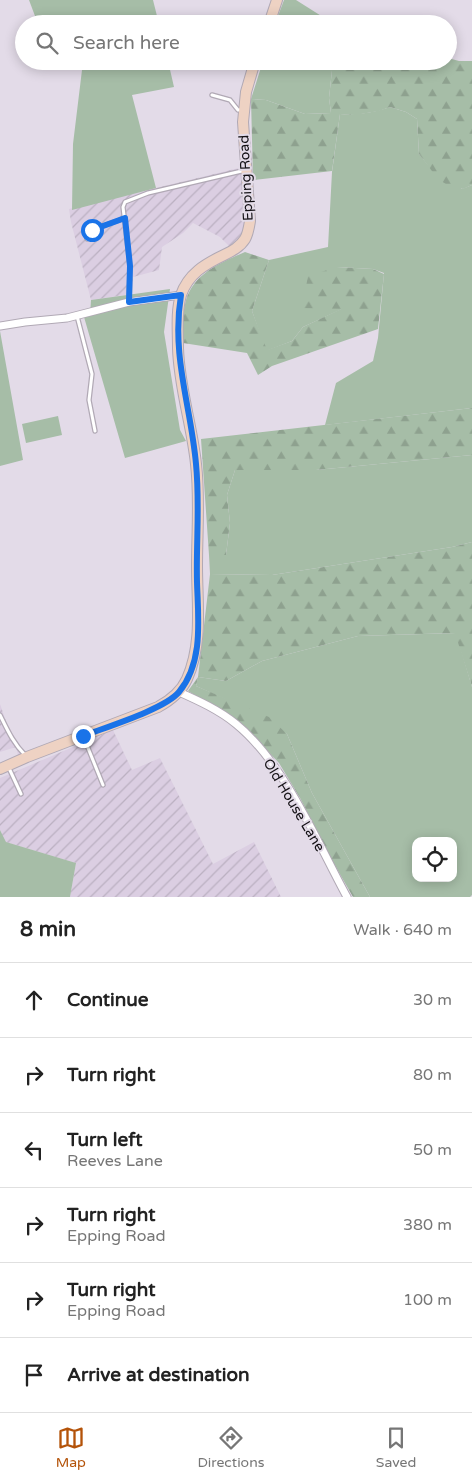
<!DOCTYPE html>
<html lang="en">
<head>
<meta charset="utf-8">
<style>
  body { margin:0; font-family:"Varela Round",sans-serif; background:#f2f2f2; color:#222 }
  .controls { position:absolute; right:15px; bottom:15px; display:grid; overflow:hidden; border-radius:10px; box-shadow:0 2px 12px #0003 }
  .controls button { width:45px; height:45px; display:grid; place-items:center; padding:0; border:0; border-bottom:1px solid #e0e0e0; background:#fff; color:#222; font:25px sans-serif }
  .stop { position:absolute; width:15px; height:15px; margin:-11px; border:4px solid #1a73e8; border-radius:50%; background:#fff }
  .stop.end { background:#1a73e8; border-color:#fff; box-shadow:0 1px 5px #0008 }
  .list { margin:0; padding:0; list-style:none }
  h2 { display:flex; justify-content:space-between; align-items:center; height:65px; margin:0; padding:0 20px; font-size:21px }
  h2 small { font-size:16px; font-weight:400; color:#767676 }
  .list li { display:grid; grid-template-columns:32px 1fr auto; gap:15px; align-items:center; box-sizing:border-box; height:75px; padding:0 20px; border-top:1px solid #e0e0e0 }
  .list b { display:block; font-size:19px; white-space:nowrap }
  .list p { margin:0; font-size:16px; white-space:nowrap; color:#767676 }
  .list em { font-size:16px; font-style:normal; color:#767676 }
  .icon { flex:none; width:28px; height:28px; fill:none; stroke:currentColor; stroke-width:2; stroke-linecap:round; stroke-linejoin:round }
  .map { position:relative; flex:none; width:472px; height:897px; overflow:hidden }
  .search { position:absolute; background:#fff; box-shadow:0 2px 12px #0003; left:15px; right:15px; top:15px; height:55px; display:flex; align-items:center; gap:12px; box-sizing:border-box; padding:0 18px; border-radius:28px; color:#767676; font-size:19px }
  .sheet { height:515px; background:#fff }
  nav { display:flex; justify-content:space-around; align-items:center; box-sizing:border-box; height:70px; border-top:1px solid #e0e0e0; background:#fff; font-size:14px; color:#767676 }
  nav a { display:grid; justify-items:center; gap:2px }
  nav .on { color:#b45309 }
  .map>svg:first-child { display:block }
</style>
</head>
<body>
<div class="map">
<svg width="472" height="897" viewBox="0 0 472 897">
  <defs>
    <pattern id="industrial-furrows" width="10" height="10" patternUnits="userSpaceOnUse" patternTransform="scale(1.25)"><rect width="10" height="10" fill="#dbcee2"/><path d="M-1 1l2-2M0 10L10 0M9 11l2-2" fill="none" stroke="#bbb0c1"/></pattern>
    <pattern id="forest-firs" width="22" height="20" patternUnits="userSpaceOnUse" patternTransform="scale(1.25)"><rect width="22" height="20" fill="#a6bda7"/><path d="M5 1l3.5 6h-7zM16 11l3.5 6h-7z" fill="#8ea18f"/></pattern>
  </defs>
  <rect width="100%" height="100%" fill="#e3dbe8"/>
  <path fill="url(#industrial-furrows)" d="M243 167 247 222 240 241 229 246 220 237 193 223 183 233 162 247 159 270 133 277 132 294 91 300 71 222 69 209Z
    M0 704 8 727 23 751 18 755 16 747 0 752Z
    M113 730 132 770 160 758 213 864 254 842 281 897H70L76 863 5 842 0 830V778Z"/>
  <path fill="#a6bda7" fill-rule="evenodd" d="M29 0H153L159 24H38Z
    M284 0H296L334 24H275Z
    M76 61H168L174 87 132 95 156 188 72 210 73 144 82 70Z
    M263 61H333L329 98 331 113 305 114 266 100 251 99Z
    M390 107 406 112 417 119 419 154 428 165 462 189 472 185V408L325 425 336 383 373 361 378 338 384 273 373 269 337 267 342 309 303 327 292 341 266 351 252 311 269 260 328 247 332 172 340 114C357 115 373 113 390 107Z
    M170 289 164 332 180 430 186 441 125 458 84 317 90 316 91 300Z
    M0 331 23 460 0 466Z
    M58 416 62 435 26 443 22 424Z
    M472 455V542L452 547 272 575 210 574 209 555H226L230 523 227 495 235 470H316Z
    M456 633 472 687V895L470 897H370L312 793 287 734 227 700 196 686 198 677 226 681 262 661 358 636ZM416 841H453V878H416Z
    M0 830 6 842 76 863 70 897H0Z"/>
  <path fill="url(#forest-firs)" d="M448 58 459 61H472V185L463 189 449 186 438 179 419 154 417 119 406 112 390 107 379 111 355 115 340 114 332 171 253 180 251 99 266 100 305 114 331 113 329 98 333 61H448Z
    M245 252 269 260 252 311 267 350 292 341 303 327 341 309 302 308 308 276 337 267 373 269 384 274 378 329 272 366 258 375 247 353 183 343C183 329 182 313 186 300 194 273 222 262 245 252Z
    M472 408V455L316 470H235L227 495 230 523 226 555H209L201 439Z
    M472 542V687L455 633 358 636 262 661 226 681 198 677 196 686 269 717 287 734 312 793 370 897H353L329 855 300 798 279 763 241 723 188 691 198 677 210 574 272 575 452 547Z"/>
  <g fill="none" stroke-linecap="round" stroke-linejoin="round">
    <g stroke="#b1a9b5" stroke-width="5.5">
      <path id="service" d="M212 95 230 100 238 110H243
        M87 239 89 233 92 230 125 218
        M129 302 130 266 123 207 125 202 148 193 246 170
        M77 316 92 374 89 400 95 431
        M0 715C7 729 13 743 25 755
        M84 738 103 785
        M8 766 21 794"/>
    </g>
    <g stroke="#b1a9b5" stroke-width="9">
      <path id="minor" d="M0 326 25 322 67 318 129 302 181 295
        M179 692C199 701 219 710 236 724 285 764 317 842 347 897"/>
    </g>
    <g stroke="#b1a9b5" stroke-width="12">
      <path id="secondary" d="M269 24 277 0
        M0 769 27 757 158 707C171 700 181 692 187 679 203 643 197 604 197 566 197 532 200 498 196 464 192 425 179 387 178 348 178 331 176 311 181 295 188 274 205 264 224 255 232 251 240 247 245 239 248 234 249 227 250 221L243 122 246 92 255 61"/>
    </g>
    <use href="#service" stroke="#fff" stroke-width="3"/>
    <use href="#minor" stroke="#fff" stroke-width="7"/>
    <use href="#secondary" stroke="#eed2c3" stroke-width="10"/>
  </g>
  <g fill="none" stroke-linecap="round" stroke-linejoin="round">
    <path stroke="#1a73e8" stroke-width="6" d="M83 736C106 727 165 709 179 692 204 662 198 618 197 582 196 543 200 504 196 464 191 406 171 356 181 295L129 302 130 266 125 218 92 230"/>
  </g>
  <g text-anchor="middle" dominant-baseline="central" stroke-width="4" stroke-linejoin="round" paint-order="stroke">
    <g font-size="14" fill="#131014" stroke="#e3dbe8">
      <text transform="translate(246 178) rotate(-93)">Epping Road</text>
      <text transform="translate(294 805) rotate(59)">Old House Lane</text>
    </g>
  </g>
</svg>
<div class="controls">
<button><svg class="icon" aria-label="locate" viewBox="0 0 24 24"><circle cx="12" cy="12" r="6"/><path d="M12 2v4M12 18v4M2 12h4M18 12h4"/></svg></button>
</div>
<div class="stop" style="left:92px;top:230px"></div>
<div class="stop end" style="left:83px;top:736px"></div>
<div class="search"><svg class="icon" aria-label="search" viewBox="0 0 24 24"><circle cx="10" cy="10" r="6"/><path d="M15 15l6 6"/></svg>Search here</div>
</div>
<section class="sheet">
<h2>8 min<small>Walk · 640 m</small></h2>
<ul class="list">
<li><svg class="icon" aria-label="ahead" viewBox="0 0 24 24"><path d="M12 20V5M6 11l6-6 6 6"/></svg><div><b>Continue</b></div><em>30 m</em></li>
<li><svg class="icon" aria-label="right" viewBox="0 0 24 24"><path d="M7 20v-9h11M14 6l5 5-5 5"/></svg><div><b>Turn right</b></div><em>80 m</em></li>
<li><svg class="icon" aria-label="left" viewBox="0 0 24 24"><path d="M17 20v-9H6M10 6l-5 5 5 5"/></svg><div><b>Turn left</b><p>Reeves Lane</p></div><em>50 m</em></li>
<li><svg class="icon" aria-label="right" viewBox="0 0 24 24"><path d="M7 20v-9h11M14 6l5 5-5 5"/></svg><div><b>Turn right</b><p>Epping Road</p></div><em>380 m</em></li>
<li><svg class="icon" aria-label="right" viewBox="0 0 24 24"><path d="M7 20v-9h11M14 6l5 5-5 5"/></svg><div><b>Turn right</b><p>Epping Road</p></div><em>100 m</em></li>
<li><svg class="icon" aria-label="arrive" viewBox="0 0 24 24"><path d="M6 21V4h12l-3 4 3 4H6"/></svg><div><b>Arrive at destination</b></div></li>
</ul>
</section>
<nav>
<a class="on"><svg class="icon" aria-label="map" viewBox="0 0 24 24"><path d="M3 6l6-2 6 2 6-2v14l-6 2-6-2-6 2zM9 4v14M15 6v14"/></svg>Map</a>
<a><svg class="icon" aria-label="directions" viewBox="0 0 24 24"><path d="M12 3l9 9-9 9-9-9zM9 14v-3h6M13 9l2 2-2 2"/></svg>Directions</a>
<a><svg class="icon" aria-label="saved" viewBox="0 0 24 24"><path d="M7 4h10v16l-5-4-5 4z"/></svg>Saved</a>
</nav>
</body>
</html>
